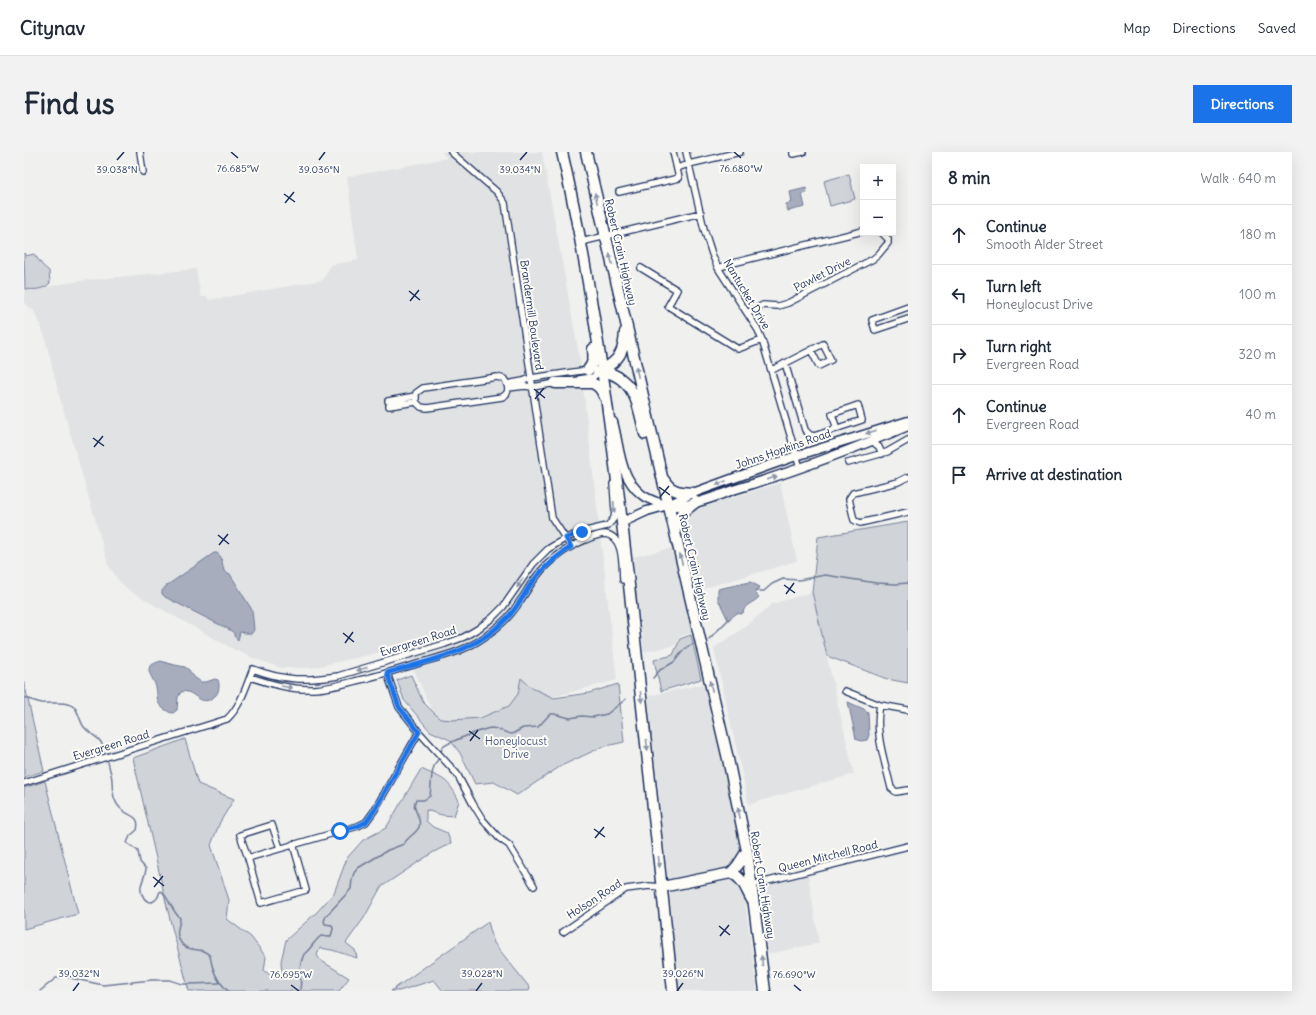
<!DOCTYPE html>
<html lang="en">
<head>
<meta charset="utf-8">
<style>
  body { margin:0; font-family:Delius,sans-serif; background:#f2f2f3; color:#1f2937 }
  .controls { position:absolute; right:12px; top:12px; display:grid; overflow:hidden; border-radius:0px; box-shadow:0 4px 16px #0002 }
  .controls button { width:36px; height:36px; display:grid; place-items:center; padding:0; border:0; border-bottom:1px solid #e0e1e3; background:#fff; color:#1f2937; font:20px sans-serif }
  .stop { position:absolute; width:12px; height:12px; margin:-9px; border:3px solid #1a73e8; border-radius:50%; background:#fff }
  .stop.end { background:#1a73e8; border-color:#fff; box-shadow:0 1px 4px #0008 }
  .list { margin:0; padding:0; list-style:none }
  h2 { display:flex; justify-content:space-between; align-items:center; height:52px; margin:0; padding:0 16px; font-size:17px }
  h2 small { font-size:13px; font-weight:400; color:#747a83 }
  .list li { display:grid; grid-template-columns:26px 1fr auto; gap:12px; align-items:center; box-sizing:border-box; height:60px; padding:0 16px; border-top:1px solid #e0e1e3 }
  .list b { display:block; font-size:15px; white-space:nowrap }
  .list p { margin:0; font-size:13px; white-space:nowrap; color:#747a83 }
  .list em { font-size:13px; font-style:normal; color:#747a83 }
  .icon { flex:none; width:22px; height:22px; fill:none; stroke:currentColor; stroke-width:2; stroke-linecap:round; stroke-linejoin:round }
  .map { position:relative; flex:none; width:884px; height:839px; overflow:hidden; border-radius:0px }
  header { display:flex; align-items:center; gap:24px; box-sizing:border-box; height:56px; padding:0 20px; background:#fff; border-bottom:1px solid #e0e1e3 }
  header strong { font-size:19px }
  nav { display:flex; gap:22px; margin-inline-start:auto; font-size:14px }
  .intro { display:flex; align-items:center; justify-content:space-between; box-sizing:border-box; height:96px; padding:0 24px }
  h1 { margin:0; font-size:28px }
  .button { padding:10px 18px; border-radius:0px; background:#1a73e8; color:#fff; font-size:14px; font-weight:700 }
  main { display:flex; gap:24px; padding:0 24px }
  aside { flex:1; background:#fff; border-radius:0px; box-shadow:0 4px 16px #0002 }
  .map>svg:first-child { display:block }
</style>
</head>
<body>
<header>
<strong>Citynav</strong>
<nav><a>Map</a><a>Directions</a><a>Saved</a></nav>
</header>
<div class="intro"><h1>Find us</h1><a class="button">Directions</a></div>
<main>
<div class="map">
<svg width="884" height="839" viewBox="0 0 884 839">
  <rect width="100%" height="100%" fill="#f0f0ee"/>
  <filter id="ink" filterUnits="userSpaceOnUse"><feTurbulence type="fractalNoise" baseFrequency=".025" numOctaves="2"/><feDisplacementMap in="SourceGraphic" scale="8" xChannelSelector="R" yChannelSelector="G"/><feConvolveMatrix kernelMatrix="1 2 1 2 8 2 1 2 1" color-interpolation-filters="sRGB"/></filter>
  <g filter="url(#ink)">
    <path fill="#e0e2e3" d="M418 0H518L556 209 593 528 415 575 380 495 287 516H258L229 506 211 498 132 454 106 439 94 428 84 412 34 239 21 185 10 159 0 151V139L55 129 172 117 177 145 183 144 185 148 299 128 307 113 334 108 323 25 423 6Z
      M756 331 773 409 674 438 657 370 661 362 687 352Z
      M648 396 668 481 656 485 651 493 620 500 609 405Z
      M788 440 830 622 732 650 725 653 690 496 724 473 748 452Z
      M680 532 702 626 717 702 709 715 647 728 644 726 624 544Z
      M784 723 795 791 744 802 737 735Z
      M707 726 716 728 720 743 733 839H655L646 743 648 739Z"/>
    <path fill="#d0d3d8" stroke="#76819b" d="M825 22 831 47 806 54 800 29Z
      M0 101 2 104 10 102 19 114 25 119 26 131C20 138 9 138 1 137Z
      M884 370V531L863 527 803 504 788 440 794 385Z
      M667 483 677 527 637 539 630 508 649 503 656 487Z
      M387 523 399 550 416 567 428 568 456 566 485 554 494 542 497 526 508 536 530 546 565 541 594 532 600 590 578 595 537 614 493 643 470 630 451 632 436 601 426 588 406 579 380 548 373 528Z
      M0 530 20 619 0 625Z
      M161 587 174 632 210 647 196 670 187 693 205 748 203 767 227 785 242 805 240 819 254 826H258L257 809 262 788 293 760 310 741 323 706 339 688 362 676 397 617C419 627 424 626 435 649L430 664 418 663 402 658V669L409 675 423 681 427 691 408 701 357 735 340 766 322 791 331 798 333 806 308 798 296 796 293 803 296 808 325 826 315 839H165L147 772 109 606Z
      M21 629 54 762 0 777V636Z
      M464 770 470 791 506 836 505 839H419L410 828 375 839H367Z"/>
    <path fill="#a7adbd" stroke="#6f7b97" d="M782 36 783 41 778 42 781 55 764 59 762 52 768 50 766 40Z
      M190 401H193L197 405 200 419 206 422 228 458 230 478 227 482 216 480 214 488 210 484V481L206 478 141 445 138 442V439L142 434Z
      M726 430 736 435 732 439 731 441 735 445C730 451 720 452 719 461L717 462 713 461 704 468 694 447V437Z
      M137 509 146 512 161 515 165 518 170 525 177 530H182L191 527 194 528C196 532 195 540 192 543 176 559 171 536 157 540L154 545 153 558 149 561C145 561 144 559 140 557 131 551 134 544 132 535 128 522 116 515 137 509Z
      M824 550 842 558 844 560 845 583 843 588 837 589 832 587Z"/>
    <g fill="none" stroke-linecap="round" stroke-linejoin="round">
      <path stroke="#6f7b97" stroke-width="1.5" d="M731 439H740L748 432 759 427 775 428 801 423 852 431 872 432 884 431
        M685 487 705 467
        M629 526 636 518 650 510 658 500 663 495 669 492
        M0 545C6 547 12 550 18 551 27 552 43 548 51 556 55 561 56 570 60 575 70 587 78 583 80 601
        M417 600C417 599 419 595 419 595 424 590 460 577 467 576 474 576 481 581 488 582L499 576 514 575 526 562H530L546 566 558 564 569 565 583 562 602 547
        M84 610C85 616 88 623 88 629 88 638 89 649 96 656 104 665 117 662 113 678L106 684 103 691 114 699 116 710 122 717C121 728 112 735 120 746 122 749 124 750 128 750 132 748 135 746 135 741L137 739C145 745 147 758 156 766 156 773 152 778 154 784 159 804 179 793 186 804 187 807 187 810 188 813 191 825 196 831 204 839
        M16 839 32 826 42 825 79 833 128 828H146L158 832H166L195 831
        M275 839C279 832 275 826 276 819 276 813 278 807 280 802 287 797 290 789 297 784L304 785 307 784 309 777 308 773 301 772 300 769 302 764 327 737 328 727 330 721 334 716 364 698 380 692C383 685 392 682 395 675 399 665 386 657 392 648H400L406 644C408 630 406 616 415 606"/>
      <g stroke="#1b2f5e" stroke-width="8">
        <path id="street" d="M116 0 119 20
          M427 0 473 40 481 51 528 366 547 395
          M662 0 680 77 688 102 694 116 734 178 738 188 776 316
          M769 0V2L779 0
          M653 16 665 12 716 0
          M595 40 655 26 649 0
          M557 90 677 61
          M617 116 653 138 644 154 714 197 738 188
          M694 116 705 112 839 79
          M884 155 848 168 851 178 884 167
          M723 161 739 153 754 154 764 151 849 107 854 103 864 91V87L858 81
          M761 211 781 278 786 283 790 284 838 268 834 253 808 262 813 277
          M748 218 799 192 807 208 795 214 787 198
          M473 225 480 227C484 233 487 241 478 245L403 256 397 255 392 250V241L399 236Z
          M555 227 569 225 578 218
          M483 232 499 229 507 226 564 218H578
          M484 236 501 234 508 235 533 231
          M364 249 391 244
          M365 254 392 250
          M848 289 855 295 858 302
          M824 311 863 300 884 288
          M884 325 874 330 829 341 825 347 830 368 836 371 884 360
          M363 521 375 555 395 580 433 622 449 652 459 668 475 686 485 693 510 734
          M226 525C247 532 268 538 290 537 308 536 326 530 344 526 362 521 381 516 399 510 424 503 447 497 467 480 478 472 489 461 496 449 502 441 506 432 513 424 525 408 542 396 561 388 566 386 574 382 581 382 600 384 598 413 599 428
          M821 539 856 553 884 558
          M856 553C850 581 861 609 867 636L872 640 884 638
          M0 631 203 567C217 554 222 534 229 517 260 529 282 529 314 524L421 492 440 485 455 476 468 466 479 455 509 412 524 397 542 386 558 380 583 374 587 370 590 366 591 360 589 332
          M256 696 248 673 216 683 224 706 334 674 342 670 350 659 395 580
          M224 706 237 751 282 738 269 692
          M728 733 884 694
          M539 780 602 737 625 734 638 735"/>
      </g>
      <g stroke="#1b2f5e" stroke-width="11">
        <path id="secondary" d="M589 270C596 295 595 324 617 342 624 348 644 355 654 354 671 353 693 344 709 338 769 320 827 298 884 274
          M599 370 623 359 644 353 669 341 724 321 772 304 884 269"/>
      </g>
      <g stroke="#1b2f5e" stroke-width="13">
        <path id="highway" d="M538 0C574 158 593 319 610 479 623 599 635 719 649 839
          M562 0 704 607 723 699 741 839
          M564 218C570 210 570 206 569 197
          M578 218C585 221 593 223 598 228 614 240 616 264 621 282
          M578 218C596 208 600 199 601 180
          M531 231H568C575 234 577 237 580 244
          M640 328C647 340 656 340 669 341
          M651 378C657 362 658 360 672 350
          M707 721C719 725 722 738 728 748
          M638 735 707 721 714 713 723 699"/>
      </g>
      <use href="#street" stroke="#fdfcf7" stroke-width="5.5"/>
      <use href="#secondary" stroke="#fdfcf7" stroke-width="8"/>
      <use href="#highway" stroke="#fdfcf7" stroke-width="10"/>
    </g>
    <defs><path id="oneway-solid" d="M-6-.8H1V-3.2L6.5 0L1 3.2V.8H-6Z"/></defs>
    <g fill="#8c96aa">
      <use href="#oneway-solid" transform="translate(572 46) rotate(-103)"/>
      <use href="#oneway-solid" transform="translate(587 107) rotate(-104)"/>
      <use href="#oneway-solid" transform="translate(613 220) rotate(-103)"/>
      <use href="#oneway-solid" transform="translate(847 280) rotate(163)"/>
      <use href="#oneway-solid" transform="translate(748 326) rotate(-19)"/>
      <use href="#oneway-solid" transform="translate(697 331) rotate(159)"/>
      <use href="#oneway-solid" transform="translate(590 355) rotate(87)"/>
      <use href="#oneway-solid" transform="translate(657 407) rotate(-103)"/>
      <use href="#oneway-solid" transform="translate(496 431) rotate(122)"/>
      <use href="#oneway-solid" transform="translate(338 517) rotate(163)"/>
      <use href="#oneway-solid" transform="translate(687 534) rotate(-103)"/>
      <use href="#oneway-solid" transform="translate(263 535) rotate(10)"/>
      <use href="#oneway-solid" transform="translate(617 545) rotate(84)"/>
      <use href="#oneway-solid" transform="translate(623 593) rotate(84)"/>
      <use href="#oneway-solid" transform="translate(715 661) rotate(-102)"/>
      <use href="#oneway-solid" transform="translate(635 710) rotate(84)"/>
      <use href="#oneway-solid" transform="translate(738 809) rotate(-96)"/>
    </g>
  </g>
  <g fill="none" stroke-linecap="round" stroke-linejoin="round" filter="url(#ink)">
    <path stroke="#1a73e8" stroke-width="5" d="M316 679 334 674 342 670 350 659 395 580 375 555 363 521C410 507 452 501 486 463 494 454 499 444 505 435 516 418 530 406 547 395L542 386 558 380"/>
  </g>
  <path fill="none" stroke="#1b2f5e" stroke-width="1.5" d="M207 0 214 6M710 0 717 6M93 8 100 0M295 8 301 0M496 8 503 0M260 42 271 50M261 51 270 40M385 139 396 148M386 149 395 138M510 237 521 246M511 247 520 236M69 286 80 294M70 295 79 284M635 335 646 343M636 345 645 334M194 383 205 392M195 393 204 382M760 433 771 441M762 442 770 431M319 481 330 490M321 491 329 480M445 579 456 587M446 589 454 578M570 677 581 685M571 686 580 675M129 725 140 734M130 735 139 724M695 774 706 783M696 784 705 773M267 833 275 839M770 833 777 839M49 839 55 831M452 839 458 831M653 839 659 831"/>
  <g text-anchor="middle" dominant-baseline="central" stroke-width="4" stroke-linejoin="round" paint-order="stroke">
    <g font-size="11" fill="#1b2f5e" stroke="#fdfcf7">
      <text transform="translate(597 100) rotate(77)">Robert Crain Highway</text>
      <text transform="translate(798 122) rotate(-27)">Pawlet Drive</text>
      <text transform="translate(723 142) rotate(59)">Nantucket Drive</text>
      <text transform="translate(508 163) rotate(82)">Brandermill Boulevard</text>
      <text transform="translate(759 297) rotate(-19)">Johns Hopkins Road</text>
      <text transform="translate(671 415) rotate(77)">Robert Crain Highway</text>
      <text transform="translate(394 489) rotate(-17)">Evergreen Road</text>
      <text transform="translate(87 593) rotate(-17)">Evergreen Road</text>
      <text transform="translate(804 704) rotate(-14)">Queen Mitchell Road</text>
      <text transform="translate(739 733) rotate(81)">Robert Crain Highway</text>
      <text transform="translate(570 747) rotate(-33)">Holson Road</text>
    </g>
    <g font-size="11" fill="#48587c" stroke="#fdfcf7">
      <text x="492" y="589">Honeylocust<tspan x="492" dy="13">Drive</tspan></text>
    </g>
  </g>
  <g font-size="10" text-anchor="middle" fill="#1b2f5e" stroke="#fdfcf7" stroke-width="4" stroke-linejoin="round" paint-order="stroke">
    <text x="717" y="20">76.680°W</text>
    <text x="214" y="20">76.685°W</text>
    <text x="93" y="21">39.038°N</text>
    <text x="295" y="21">39.036°N</text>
    <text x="496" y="21">39.034°N</text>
    <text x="55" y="825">39.032°N</text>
    <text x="458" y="825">39.028°N</text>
    <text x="659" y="825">39.026°N</text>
    <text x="267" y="826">76.695°W</text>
    <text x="770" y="826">76.690°W</text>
  </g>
</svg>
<div class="controls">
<button>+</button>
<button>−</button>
</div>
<div class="stop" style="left:316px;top:679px"></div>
<div class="stop end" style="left:558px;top:380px"></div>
</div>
<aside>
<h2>8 min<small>Walk · 640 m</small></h2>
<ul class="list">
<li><svg class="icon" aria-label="ahead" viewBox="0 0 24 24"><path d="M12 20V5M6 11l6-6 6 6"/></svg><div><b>Continue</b><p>Smooth Alder Street</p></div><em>180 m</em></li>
<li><svg class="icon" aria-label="left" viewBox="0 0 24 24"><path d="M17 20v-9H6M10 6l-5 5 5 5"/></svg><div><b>Turn left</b><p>Honeylocust Drive</p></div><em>100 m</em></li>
<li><svg class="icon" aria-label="right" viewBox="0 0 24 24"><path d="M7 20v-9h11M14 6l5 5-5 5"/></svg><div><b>Turn right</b><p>Evergreen Road</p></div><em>320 m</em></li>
<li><svg class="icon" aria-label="ahead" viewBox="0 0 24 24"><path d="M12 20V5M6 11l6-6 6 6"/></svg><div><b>Continue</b><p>Evergreen Road</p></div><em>40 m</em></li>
<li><svg class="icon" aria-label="arrive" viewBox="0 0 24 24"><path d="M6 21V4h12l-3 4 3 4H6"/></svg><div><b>Arrive at destination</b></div></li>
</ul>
</aside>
</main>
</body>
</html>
